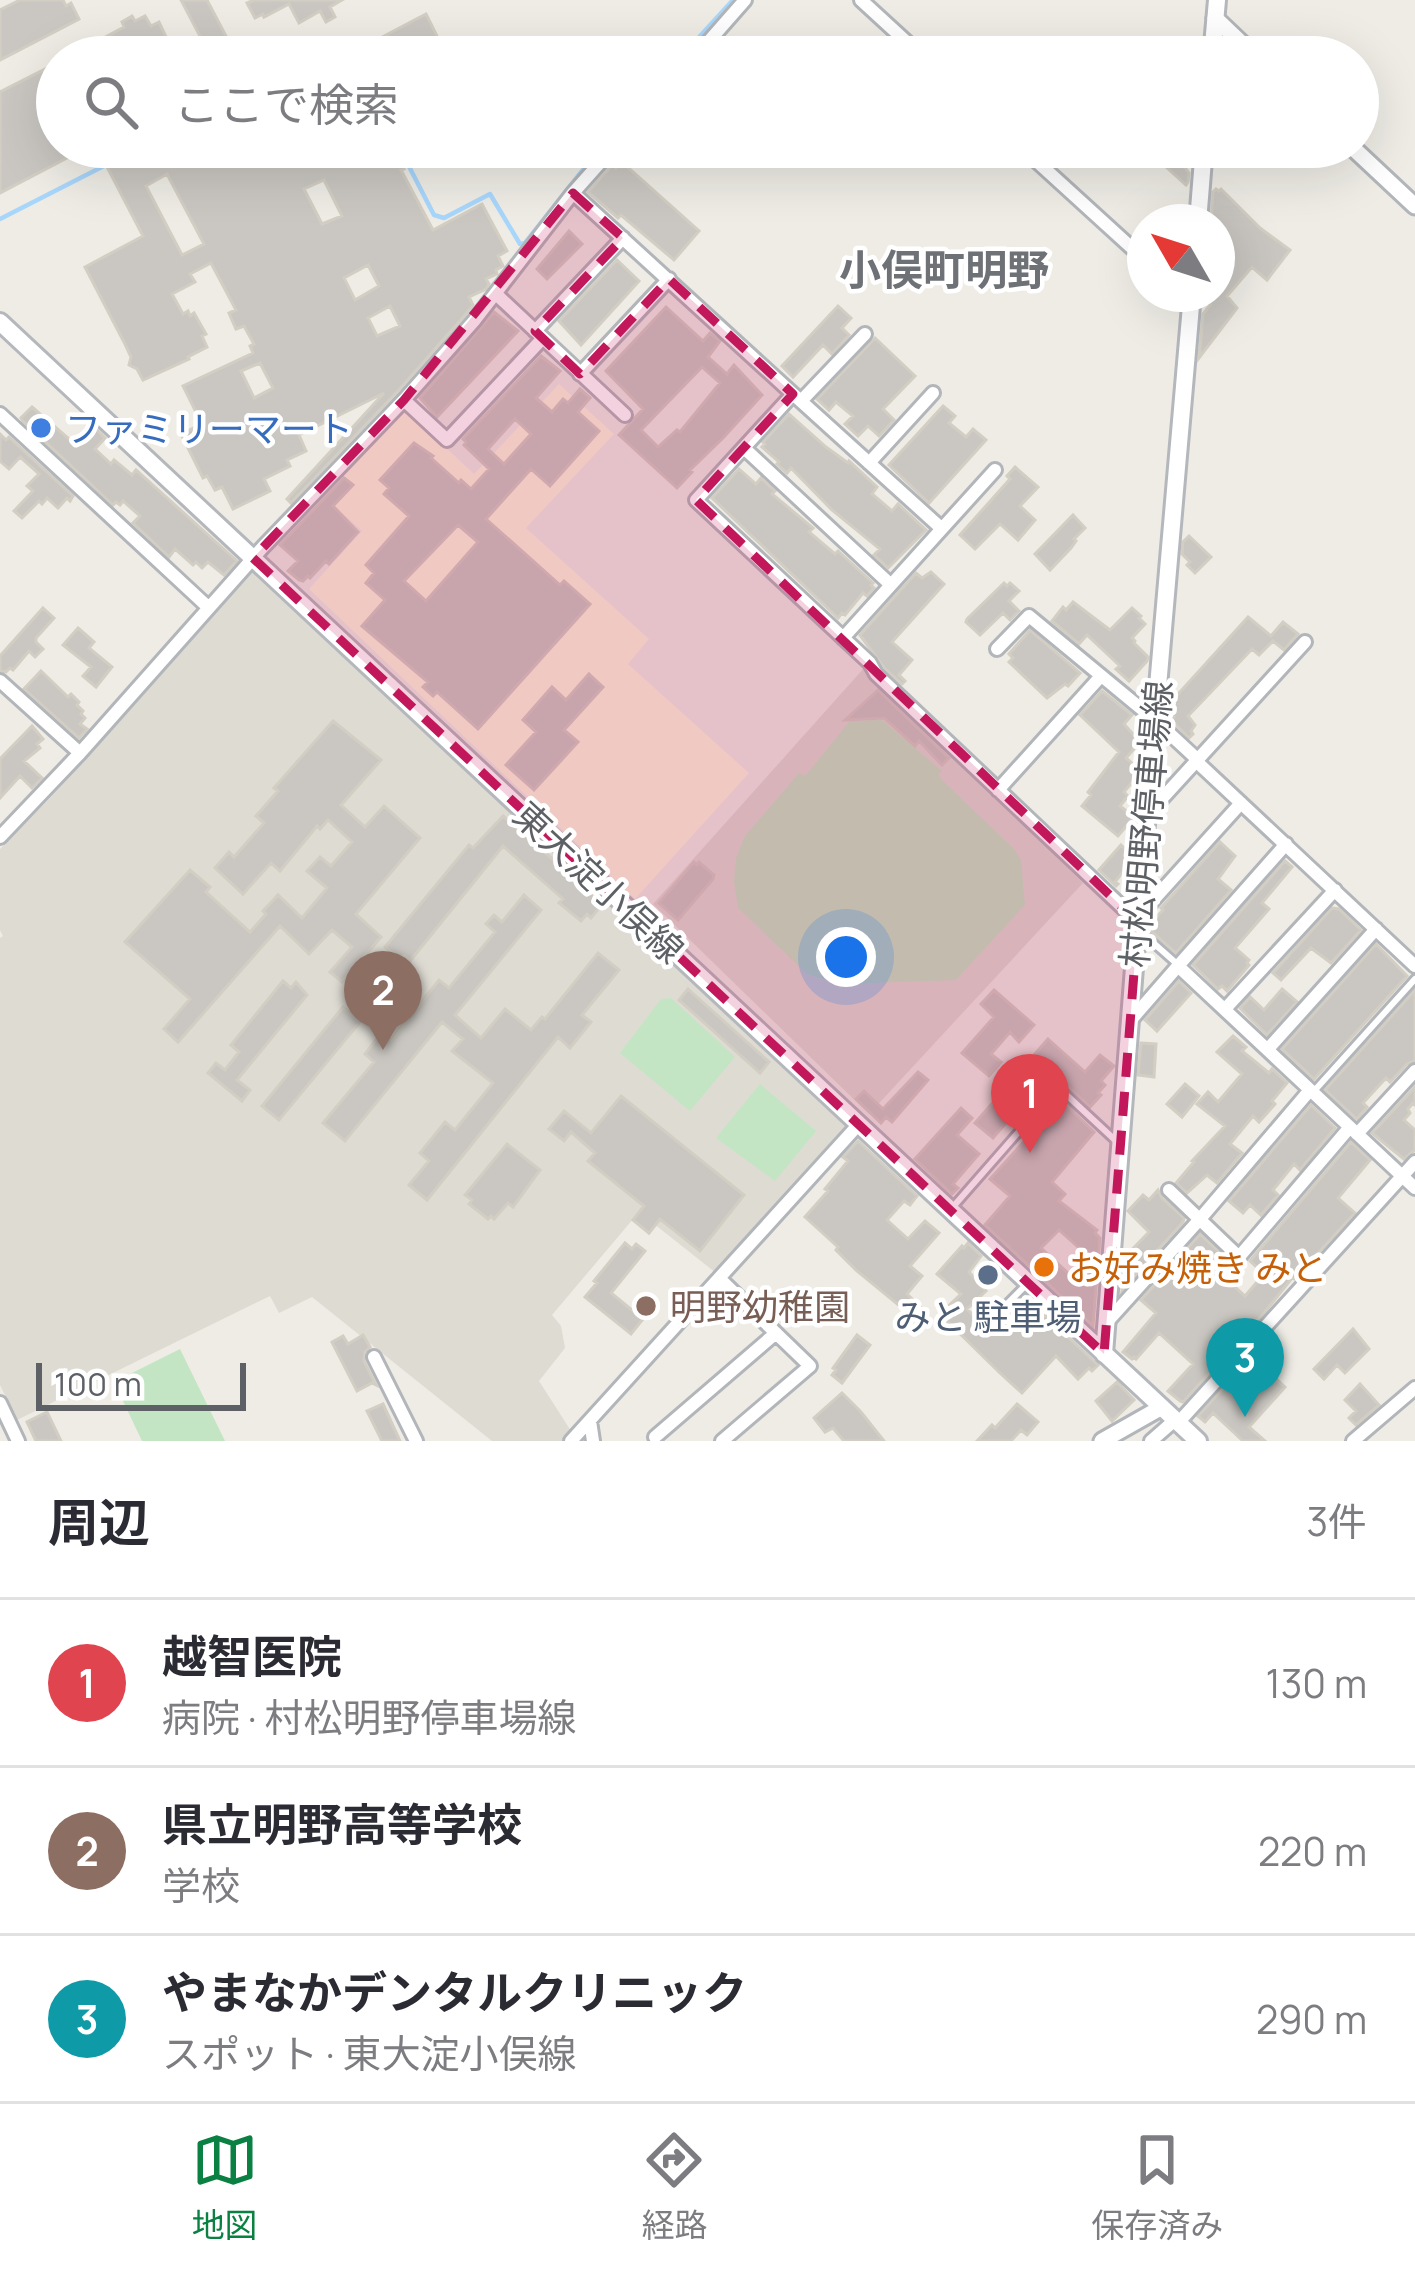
<!DOCTYPE html>
<html lang="ja">
<head>
<meta charset="utf-8">
<style>
  body { margin:0; font-family:Manrope,"Noto Sans JP",sans-serif; background:#f7f7f7; color:#2b2b33 }
  .compass { position:absolute; left:1127px; top:204px; width:108px; height:108px; border-radius:50%; background:#fff; box-shadow:0 12px 48px #0002; rotate:309deg }
  .scale { position:absolute; left:36px; bottom:30px; width:210px; box-sizing:border-box; padding-left:12px; border:6px solid #5d6065; border-top:0; font-size:33px; line-height:42px; white-space:nowrap; color:#5d6065; -webkit-text-stroke:9px #fff; paint-order:stroke }
  .you { position:absolute; left:846px; top:957px; width:42px; height:42px; margin:-30px; border:9px solid #fff; border-radius:50%; background:#1a73e8; box-shadow:0 0 0 18px #1a73e833 }
  .badge { display:grid; place-items:center; width:78px; height:78px; border-radius:50%; background:#0b8043; color:#fff; font-size:39px; font-weight:700 }
  .pin { position:absolute; translate:-50% -99px; filter:drop-shadow(0 3px 6px #0008) }
  .pin::after { content:''; position:absolute; top:63px; width:42px; height:36px; background:inherit; clip-path:polygon(0 0,100% 0,50% 100%) }
  .list { margin:0; padding:0; list-style:none }
  h2 { display:flex; justify-content:space-between; align-items:center; height:156px; margin:0; padding:0 48px; font-size:51px }
  h2 small { font-size:39px; font-weight:400; color:#7c7c81 }
  .list li { display:grid; grid-template-columns:78px 1fr auto; gap:36px; align-items:center; box-sizing:border-box; height:168px; padding:0 48px; border-top:3px solid #e1e1e2 }
  .list b { display:block; font-size:45px; white-space:nowrap }
  .list p { margin:0; font-size:39px; white-space:nowrap; color:#7c7c81 }
  .list em { font-size:39px; font-style:normal; color:#7c7c81 }
  .icon { flex:none; width:66px; height:66px; fill:none; stroke:currentColor; stroke-width:2; stroke-linecap:round; stroke-linejoin:round }
  .map { position:relative; flex:none; width:1415px; height:1441px; overflow:hidden }
  .search { position:absolute; background:#fff; box-shadow:0 12px 48px #0002; left:36px; right:36px; top:36px; height:132px; display:flex; align-items:center; gap:30px; box-sizing:border-box; padding:0 42px; border-radius:66px; color:#7c7c81; font-size:45px }
  .sheet { height:660px; background:#fff }
  nav { display:flex; justify-content:space-around; align-items:center; box-sizing:border-box; height:168px; border-top:3px solid #e1e1e2; background:#fff; font-size:33px; color:#7c7c81 }
  nav a { display:grid; justify-items:center; gap:6px }
  nav .on { color:#0b8043 }
  .map>svg:first-child { display:block }
</style>
</head>
<body>
<div class="map">
<svg width="1415" height="1441" viewBox="0 0 1415 1441">
  <rect width="100%" height="100%" fill="#eeece5"/>
  <path fill="#fcf5dc" d="M559 384 614 434 526 528 649 639 628 664 749 773 635 899 309 589 362 531 322 495 403 407 474 474Z"/>
  <path fill="#dedbd3" d="M256 571 847 1126 716 1273 639 1212 552 1315 561 1326 565 1348 539 1381 571 1431 562 1441H492L312 1297 279 1313 270 1296 17 1420 0 1385V938L3 936 0 930V849L53 795 249 572Z
    M864 668 1083 883 869 1114 653 904Z"/>
  <path fill="#c3e5c3" d="M882 720 942 771 938 775 942 780 1014 849 1021 860 1025 905 956 980 840 984 807 974 738 908 734 881 736 858 745 836 799 773 805 776 850 721Z
    M671 998 735 1057 690 1111 620 1053 661 999Z
    M760 1084 816 1131 775 1181 716 1138Z
    M180 1349 225 1441H142L114 1382Z"/>
  <g fill="none" stroke-linecap="round" stroke-linejoin="round">
    <path stroke="#a8d6fb" stroke-width="4.5" d="M311 57 344 40 353 57
      M681 57 733 0
      M399 147 434 215 444 218 490 194 520 244 525 243 601 147
      M0 219 141 147"/>
  </g>
  <path fill="#cac7c2" stroke="#d3cec3" stroke-width="3" fill-rule="evenodd" d="M20 0H63L66 6 71 3 79 19 0 60V10Z
    M181 0H207L237 57H211Z
    M254 0H342L330 7 335 17 326 22 320 11 299 23 289 4 264 17 263 14 255 18 247 3Z
    M426 14 438 38 403 57H371L365 46Z
    M132 16 135 21 145 16 151 26 159 22 167 39 162 41 170 57H68L124 27 122 22Z
    M57 63V147H88L0 193V92Z
    M147 147H281L284 152 295 147H392L404 169 401 170 433 230 482 204 507 251 498 256 503 266 496 270 497 274 486 279 489 284 486 289 469 297 473 305 466 314 396 393 291 503 287 499 384 393 299 435 306 451 287 460 290 466 264 479 270 491 233 509 222 487 215 490 207 476 203 478 181 434 202 424 183 386 253 353 250 346 254 344 244 326 236 329 229 313 236 310 211 263 190 274 195 282 172 294 183 314 188 311 190 316 194 313 206 334 202 336 207 347 188 357 189 359 143 380 137 369 129 365 131 357 125 344 85 267 143 236 107 167ZM167 174 204 244 182 255 146 186ZM324 180 342 216 322 224 304 189ZM368 265 379 286 355 300 344 278ZM390 306 400 326 377 336 368 318ZM260 363 273 388 254 398 241 371Z
    M1144 147H1181L1190 155 1183 165 1189 173 1188 182 1186 185Z
    M622 162 699 231 674 260 621 215 618 218 588 192 613 164 616 168Z
    M1216 189 1219 191 1221 189 1260 228 1290 250 1267 280 1252 267 1227 296 1237 308 1199 358 1203 314 1210 305 1204 300 1205 294H1217V260L1229 246 1217 236V222H1211L1213 192Z
    M569 231 582 244 547 279 537 269Z
    M617 260 639 281 581 345 559 321Z
    M838 306 851 318 842 328 849 335 832 354 823 345 793 377 782 366Z
    M666 307 703 341 710 333 720 341 708 357 727 374 734 365 762 395 723 438 690 470 692 472 677 488 619 435 643 409 606 371ZM702 367 720 383 680 432 677 430 658 447 641 430Z
    M494 312 518 331 437 417 420 398Z
    M875 338 915 376 883 409 894 420 879 436 868 426 858 436 845 424 853 416 836 402 829 410 817 399Z
    M541 356 560 371 536 398 552 412 563 399 568 403 580 389 590 398 578 412 599 431 550 486 531 469 486 519 560 585 564 581 590 604 478 729 437 692 433 696 423 687 428 682 362 626 385 600 366 583 374 573 366 565 409 516 384 494 389 488 380 480 414 443 433 456 431 458 459 483 461 480 471 489 489 469 464 445 466 442 463 439ZM515 419 531 434 504 464 488 449ZM458 525 478 542 426 601 404 581Z
    M943 406 955 416 949 423 966 437 973 429 986 440 929 503 889 465Z
    M32 407 77 446 92 430 96 429 105 438 95 449 111 464 114 460 132 475 136 470 237 561 224 575 208 562 202 568 196 562 193 565 175 549 169 557 133 523 140 516 123 501 120 505 116 502 113 505 23 421 21 418Z
    M789 414 826 447 848 463 849 461 877 487 872 494 892 511 898 504 926 530 888 568 874 555 880 549 832 510 791 468 787 473 777 464 779 462 762 447 765 444 763 442Z
    M0 434 6 440 9 437 73 496 70 501 67 498 58 508 47 498 42 504 39 501 22 518 14 511 33 491 27 486 39 474 20 457 9 469 0 461Z
    M1015 467 1038 487 1020 506 1035 520 1018 540 1000 524 975 549 960 535 1010 479 1007 476Z
    M739 469 756 484 761 478 775 491 772 494 813 528 809 532 835 554 838 551 873 583 871 585 874 588 867 596 863 593 845 615 842 613 838 618 712 498Z
    M344 478 353 485 333 506 358 532 329 564 326 561 310 578 308 576 303 581 299 580 288 571 298 561 280 545Z
    M1073 515 1085 528 1074 539 1076 541 1071 548 1050 570 1035 554Z
    M1189 536 1211 557 1195 573 1187 565 1190 562 1182 554 1183 542Z
    M931 572 944 584 892 642 912 660 899 675 905 681 902 684 884 668 860 635 916 573 922 578Z
    M1004 583 1007 586 1010 583 1019 591 1009 601 1019 611 1010 620 1003 613 980 635 966 622 967 619Z
    M1073 602 1110 630 1132 608 1141 616 1139 618 1145 624 1132 638 1135 641 1134 643 1148 657 1147 661 1129 681 1116 669 1120 666 1087 635 1079 644 1052 621 1063 607 1066 610Z
    M43 608 54 618 36 638V642L43 649 35 657 29 651 13 670 10 668 6 672 0 671V656Z
    M1248 617 1271 636 1283 622 1298 634 1284 650 1273 641 1259 655 1252 649 1188 716 1195 725 1191 731 1193 734 1189 738 1171 720 1174 717 1169 711V704Z
    M78 628 94 642 89 648 112 667 96 687 83 676 91 667 63 645Z
    M1030 630 1080 673 1068 686 1065 684 1047 698 1009 662 1013 658 1009 654Z
    M41 671 68 697 71 694 79 702 77 705 83 711 81 714 85 718 80 724 87 729 79 738 24 689Z
    M589 674 603 687 564 730 578 742 534 790 506 765 536 732 523 720 552 687 566 700Z
    M878 690 949 758 942 765 919 741 915 746 884 718 845 720Z
    M1102 691 1132 715 1124 724 1140 742 1126 758 1134 765 1131 768 1138 775 1124 792 1128 796 1120 806 1134 817 1118 836 1082 806 1091 795 1088 792 1119 752 1080 715Z
    M333 721 381 760 341 805 365 827 384 806 420 838 356 914 381 937 342 982 330 972 352 947 332 930 309 954 280 926 178 1042 164 1029 190 999 125 942 190 870 210 887 206 892 250 932 266 914 263 911 278 895 302 918 327 888 307 871 320 857 331 866 352 842 328 820 320 829 317 826 280 871 271 863 243 894 215 868 229 852 234 857 264 823 256 816 278 791 274 788Z
    M32 726 43 739 37 744 40 748 24 761 42 778 32 788 20 776 0 798V759Z
    M503 816 603 903 591 918 587 914 581 921 559 903 563 899 503 846 410 961 404 956 401 960 385 947 469 845 473 848Z
    M1220 842 1235 856 1218 879 1231 890 1176 953 1150 930V924L1163 910 1161 908Z
    M1121 845 1131 854 1130 863 1115 882 1118 884 1116 886 1099 870Z
    M1285 861 1292 867 1262 903 1269 909 1235 948 1249 960 1247 963 1249 965 1227 991 1222 986 1218 989 1193 965Z
    M694 862 697 865 699 862 714 875 713 879 678 920 659 903Z
    M524 895 541 910 455 1015 481 1038 505 1009 531 1030 542 1017 545 1019 598 953 619 970 582 1015 591 1022 570 1048 558 1037 427 1200 409 1185 429 1161 420 1153 445 1122 455 1130 493 1083 452 1051 463 1039 442 1022 345 1141 323 1123 374 1062 365 1054 381 1033 391 1040 439 980 449 988 495 932 486 924 494 915 502 922Z
    M1332 908 1339 909 1361 930 1331 963 1311 948 1281 980 1273 973Z
    M1376 944 1407 976 1314 1079 1282 1049Z
    M283 981 291 988 296 982 307 995 237 1080 250 1090 242 1101 208 1073 216 1063 225 1070 239 1052 231 1045Z
    M1179 981 1191 993 1157 1031 1145 1020Z
    M688 989 769 1062 760 1073 679 1000Z
    M1282 989 1297 1002 1267 1035 1240 1008 1250 997 1264 1010Z
    M994 990 1034 1025 1019 1042 1010 1032 991 1054 1001 1062 989 1076 962 1053 994 1017 981 1004Z
    M1415 990V1061L1407 1064 1390 1082 1386 1078 1363 1103 1367 1107 1357 1119 1325 1090Z
    M343 1007 360 1022 279 1120 262 1106Z
    M1233 1036 1246 1047 1242 1051 1269 1073 1272 1069 1287 1083 1272 1101 1275 1104 1259 1122 1253 1116 1230 1144 1242 1153 1217 1183 1207 1175 1187 1193 1176 1183 1194 1162 1192 1161 1225 1126 1197 1104 1208 1092 1218 1102 1242 1074 1217 1052Z
    M1048 1039 1085 1072 1100 1055 1114 1066 1101 1081 1105 1085 1098 1093 1101 1095 1090 1107 1049 1069 1012 1108 1015 1110 1010 1116 1011 1117 993 1138 975 1123Z
    M1141 1043 1156 1044 1154 1077 1138 1075Z
    M918 1072 928 1080 892 1122 886 1117 881 1123 856 1099 864 1091 883 1109Z
    M1185 1084 1199 1096 1182 1117 1167 1104Z
    M1415 1087V1105L1413 1103 1408 1109 1410 1113 1404 1120 1415 1130V1150L1404 1159 1372 1133Z
    M621 1096 744 1195 700 1251 660 1219 649 1233 633 1220 644 1206 588 1161 595 1153 571 1132 564 1141 549 1129 564 1111 591 1133Z
    M1059 1103H1064L1094 1132 1052 1182 1065 1194 1059 1201 1097 1230 1095 1233 1100 1238 1093 1326 985 1225 1010 1196 990 1179ZM1059 1230 1087 1255 1070 1275 1041 1248Z
    M1311 1105 1335 1128 1300 1170 1294 1164 1273 1190 1278 1195 1261 1215 1250 1205 1243 1213 1229 1201Z
    M961 1108 972 1118 957 1135 979 1154 953 1184 958 1188 952 1194 915 1159Z
    M858 1141 917 1196 910 1205 904 1201 887 1220 908 1239 925 1221 939 1233 910 1266 922 1276 907 1294 926 1312 918 1321 857 1271 836 1250 838 1247 805 1217 828 1191 825 1189 848 1161 843 1157Z
    M1351 1142 1370 1160 1338 1198 1355 1213 1294 1279 1292 1278 1264 1313 1183 1402 1180 1401 1168 1391 1193 1364 1159 1333 1136 1359 1134 1357 1132 1359 1123 1352 1156 1313 1141 1300 1200 1234 1230 1262 1222 1275 1245 1296 1264 1274 1250 1261Z
    M507 1144 540 1170 513 1207 508 1203 494 1219 491 1216 488 1219 469 1204 472 1200 465 1195Z
    M1158 1190 1162 1198 1184 1218 1183 1222 1122 1290 1124 1258 1149 1232 1128 1211 1143 1195 1149 1200Z
    M625 1243 632 1249 636 1244 645 1251 611 1293 643 1319 631 1334 585 1297 597 1283 594 1281Z
    M968 1243 981 1256 969 1272 986 1291 967 1309 991 1333 1025 1297 1098 1365 1092 1371 1089 1368 1078 1379 1056 1356 1022 1393 1000 1373 940 1314 961 1294 937 1274 962 1246 964 1248Z
    M1353 1329 1369 1349 1345 1373 1337 1365 1324 1379 1314 1369Z
    M363 1335 370 1347 365 1352 364 1361 376 1385 372 1383 357 1391 332 1342 343 1336 348 1344Z
    M857 1335 870 1345 842 1383 832 1375 836 1370 833 1368Z
    M1252 1357 1285 1387 1249 1427 1265 1441H1243L1213 1413 1205 1422 1198 1416Z
    M1117 1382 1134 1400 1112 1421 1096 1401Z
    M1360 1384 1379 1405 1356 1425 1349 1418 1356 1411 1345 1400Z
    M842 1393 861 1412 884 1441H844L833 1428 825 1432 814 1418Z
    M383 1404 400 1441H382L367 1411Z
    M1017 1404 1038 1422 1027 1435 1021 1430 1011 1441H977L992 1425 995 1428Z
    M47 1412 61 1441H36L27 1422Z"/>
  <g fill="none" stroke-linecap="round" stroke-linejoin="round">
    <g stroke="#b2b5b9" stroke-width="12">
      <path id="service" d="M1141 932 1176 963
        M1315 1090 1415 979
        M952 1208 1058 1087 1115 1140
        M990 1321 1026 1285"/>
    </g>
    <g stroke="#b2b5b9" stroke-width="18">
      <path id="minor" d="M861 0 923 57
        M695 57 745 0
        M1021 147 1145 260
        M573 193 793 394 696 500 870 663 876 674 1138 922
        M496 294 625 415
        M535 331 623 238
        M580 374 669 279
        M793 394 941 528
        M404 400 447 440 543 338
        M801 401 865 334
        M0 414 209 608
        M744 448 891 585
        M869 463 933 393
        M843 638 995 470
        M997 649 1029 616 1156 721 1198 760
        M0 681 80 753
        M1196 761 1415 966
        M998 790 1101 676
        M1148 814 1305 642
        M0 837 80 753 263 547 404 400 474 321 573 193 614 147
        M1138 917 1241 803
        M1178 966 1286 844
        M1225 1009 1335 890
        M1131 1020 1178 966 1415 1188
        M1268 1049 1376 929
        M1357 1134 1415 1071
        M1169 1190 1239 1257 1350 1127
        M719 1278 810 1366 722 1441
        M1107 1322 1200 1219 1310 1090
        M374 1357 416 1441
        M0 1403 18 1441
        M590 1421 593 1441
        M1178 1423 1415 1162
        M655 1437 776 1333
        M571 1441 859 1124
        M1151 1441 1175 1420
        M1353 1441 1415 1388"/>
    </g>
    <g stroke="#b2b5b9" stroke-width="21">
      <path id="tertiary" d="M1215 18 1256 57
        M1352 147 1415 206
        M1102 1441 1162 1407"/>
    </g>
    <g stroke="#b4b7bc" stroke-width="22">
      <path id="secondary" d="M1212 57 1217 0
        M1198 222 1204 147
        M0 322 1198 1441
        M1104 1354 1137 929 1192 294"/>
    </g>
    <use href="#service" stroke="#fff" stroke-width="6"/>
    <use href="#minor" stroke="#fff" stroke-width="12"/>
    <use href="#tertiary" stroke="#fff" stroke-width="15"/>
    <use href="#secondary" stroke="#fff" stroke-width="16"/>
  </g>
  <path fill="#c2185b" fill-opacity="0.2" stroke="#c2185b" stroke-width="9" stroke-dasharray="24 15" stroke-linejoin="round" d="M573 193 623 238 535 331 580 374 669 279 793 394 696 500 1138 922 1104 1354 253 558 404 400Z"/>
  <circle fill="#3f7fe0" stroke="#fff" stroke-width="4.5" cx="41" cy="428" r="12"/>
  <circle fill="#e8710a" stroke="#fff" stroke-width="4.5" cx="1044" cy="1267" r="12"/>
  <circle fill="#5c6f8a" stroke="#fff" stroke-width="4.5" cx="988" cy="1275" r="12"/>
  <circle fill="#8d6e63" stroke="#fff" stroke-width="4.5" cx="646" cy="1306" r="12"/>
  <g text-anchor="middle" dominant-baseline="central" stroke-width="9" stroke-linejoin="round" paint-order="stroke">
    <g font-size="36" fill="#366cbe" stroke="#fff" text-anchor="start">
      <text x="65" y="428">ファミリーマート</text>
    </g>
    <g font-size="36" fill="#5d6065" stroke="#fff">
      <text transform="translate(1146 824) rotate(-85)">村松明野停車場線</text>
      <text transform="translate(599 882) rotate(43)">東大淀小俣線</text>
    </g>
    <g font-size="36" fill="#c56008" stroke="#fff" text-anchor="start">
      <text x="1068" y="1267">お好み焼き みと</text>
    </g>
    <g font-size="36" fill="#785e54" stroke="#fff" text-anchor="start">
      <text x="670" y="1306">明野幼稚園</text>
    </g>
    <g font-size="36" fill="#4e5e75" stroke="#fff">
      <text x="988" y="1316">みと 駐車場</text>
    </g>
    <g font-size="42" font-weight="bold" fill="#6e7277" stroke="#fff">
      <text x="944" y="269">小俣町明野</text>
    </g>
  </g>
</svg>
<svg class="compass" viewBox="-18 -18 36 36"><path d="M0-13l5 13h-10z" fill="#e53935"/><path d="M0 13l5-13h-10z" fill="#7c7c81"/></svg>
<div class="scale">100 m</div>
<div class="you"></div>
<div class="pin badge" style="left:1030px;top:1153px;background:#e0444e">1</div>
<div class="pin badge" style="left:383px;top:1050px;background:#8d6e63">2</div>
<div class="pin badge" style="left:1245px;top:1417px;background:#0f9aa8">3</div>
<div class="search"><svg class="icon" aria-label="search" viewBox="0 0 24 24"><circle cx="10" cy="10" r="6"/><path d="M15 15l6 6"/></svg>ここで検索</div>
</div>
<section class="sheet">
<h2>周辺<small>3件</small></h2>
<ul class="list">
<li><span class="badge" style="background:#e0444e">1</span><div><b>越智医院</b><p>病院 · 村松明野停車場線</p></div><em>130 m</em></li>
<li><span class="badge" style="background:#8d6e63">2</span><div><b>県立明野高等学校</b><p>学校</p></div><em>220 m</em></li>
<li><span class="badge" style="background:#0f9aa8">3</span><div><b>やまなかデンタルクリニック</b><p>スポット · 東大淀小俣線</p></div><em>290 m</em></li>
</ul>
</section>
<nav>
<a class="on"><svg class="icon" aria-label="map" viewBox="0 0 24 24"><path d="M3 6l6-2 6 2 6-2v14l-6 2-6-2-6 2zM9 4v14M15 6v14"/></svg>地図</a>
<a><svg class="icon" aria-label="directions" viewBox="0 0 24 24"><path d="M12 3l9 9-9 9-9-9zM9 14v-3h6M13 9l2 2-2 2"/></svg>経路</a>
<a><svg class="icon" aria-label="saved" viewBox="0 0 24 24"><path d="M7 4h10v16l-5-4-5 4z"/></svg>保存済み</a>
</nav>
</body>
</html>
